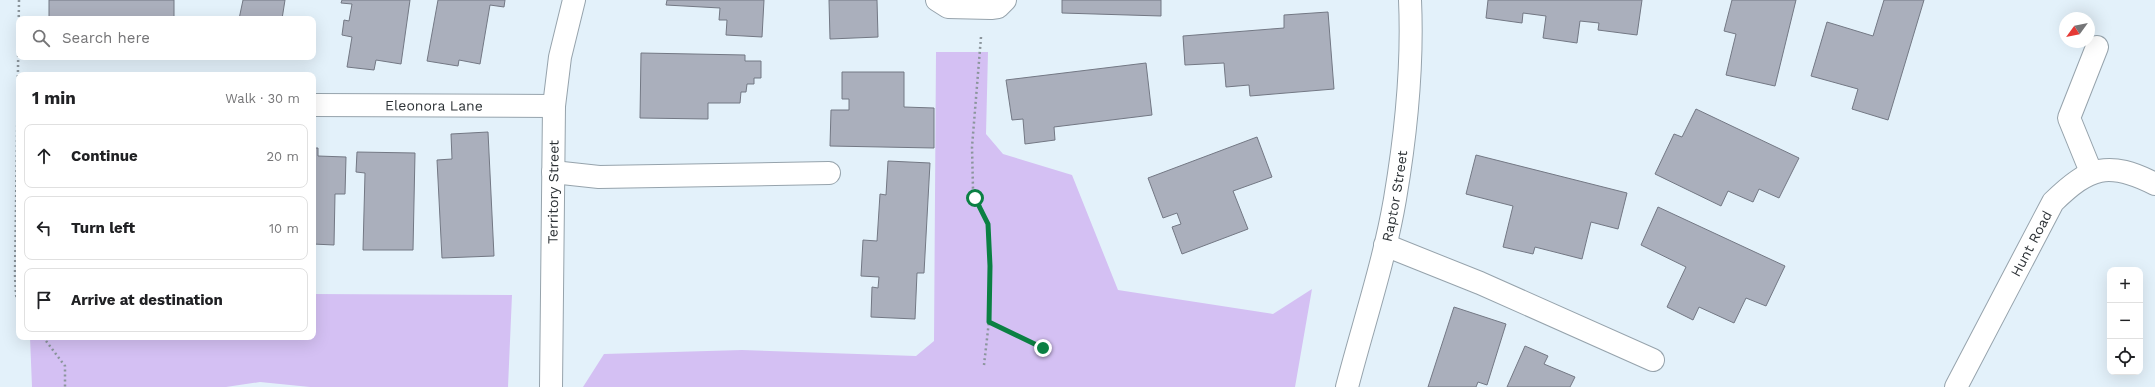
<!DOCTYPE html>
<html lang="en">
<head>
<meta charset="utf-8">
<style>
  body { margin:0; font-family:"Work Sans",sans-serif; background:#f2f2f2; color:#202124 }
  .controls { position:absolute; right:12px; bottom:12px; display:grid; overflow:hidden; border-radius:8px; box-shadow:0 4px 16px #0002 }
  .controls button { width:36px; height:36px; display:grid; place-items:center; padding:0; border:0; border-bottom:1px solid #e0e0e0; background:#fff; color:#202124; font:20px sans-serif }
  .compass { position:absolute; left:2059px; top:12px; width:36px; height:36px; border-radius:50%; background:#fff; box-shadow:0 4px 16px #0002; rotate:237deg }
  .stop { position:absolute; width:12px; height:12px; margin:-9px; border:3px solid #0b8043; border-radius:50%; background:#fff }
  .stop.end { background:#0b8043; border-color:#fff; box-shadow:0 1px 4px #0008 }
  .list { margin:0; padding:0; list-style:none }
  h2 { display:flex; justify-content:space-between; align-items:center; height:52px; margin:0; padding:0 16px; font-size:17px }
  h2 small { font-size:13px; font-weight:400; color:#757577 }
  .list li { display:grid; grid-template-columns:26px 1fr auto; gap:12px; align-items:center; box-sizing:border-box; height:64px; margin:0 8px 8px; padding:0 8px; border:1px solid #e0e0e0; border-radius:8px }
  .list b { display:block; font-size:15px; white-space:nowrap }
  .list em { font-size:13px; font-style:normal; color:#757577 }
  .icon { flex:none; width:22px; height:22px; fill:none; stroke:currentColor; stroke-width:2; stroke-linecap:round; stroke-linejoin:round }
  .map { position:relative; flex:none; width:2155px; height:387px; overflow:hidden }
  .search { position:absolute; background:#fff; box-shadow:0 4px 16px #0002; left:16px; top:16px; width:300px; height:44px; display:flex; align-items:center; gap:10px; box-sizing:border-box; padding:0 14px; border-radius:8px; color:#757577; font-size:15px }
  .panel { position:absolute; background:#fff; box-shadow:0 4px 16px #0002; left:16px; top:72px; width:300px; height:268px; border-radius:8px }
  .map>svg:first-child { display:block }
</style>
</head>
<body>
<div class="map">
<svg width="2155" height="387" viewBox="0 0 2155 387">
  <rect width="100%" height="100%" fill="#e3f1fa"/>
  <path fill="#d4c0f3" d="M936 52H988L986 134 1003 154 1072 175 1118 290 1273 314 1312 289 1295 387H583L604 354 742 350 916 356 934 341Z
    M313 294 512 295 508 387H310L260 382 226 387H32L30 337H313Z"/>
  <path fill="#aaafbc" stroke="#737884" d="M49 0H174V19H49Z
    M243 0H285L282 19H239Z
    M342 0H410L401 64 376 60 374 70 347 67 352 37 342 35 344 20 349 21 352 4 341 3Z
    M438 0H505L504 7 490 5 480 64 459 60 458 66 427 61Z
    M667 0H764L762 37 726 35 727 20H719L720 8 666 5Z
    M829 0H877L878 37 830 39Z
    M1062 0H1161V16L1062 13Z
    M1488 0H1642L1637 35 1598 30 1599 23 1580 21 1577 43 1543 38 1546 16 1523 13 1522 23 1486 18Z
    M1732 0H1796L1775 86 1726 75 1736 34 1724 31Z
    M1884 0H1924L1888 120 1852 109 1858 89 1811 76 1827 22 1873 36Z
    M1328 12 1334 89 1250 96 1249 85 1226 87 1224 63 1185 65 1183 36 1284 28V15Z
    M641 53 745 55V61H761V78H754V84H747L746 92H741L740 103H708V119L640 118Z
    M1146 63 1152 115 1054 127 1055 140 1025 144 1023 119 1012 120 1006 80Z
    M842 72H904V107L934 108V148L830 146 831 110H849V99H842Z
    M1696 109 1799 158 1779 198 1759 189 1753 202 1728 191 1721 206 1655 174 1674 134 1682 137Z
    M488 132 494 256 442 258 437 160 452 159 451 134Z
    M1257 137 1272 177 1233 191 1248 229 1182 254 1172 227 1181 224 1177 213 1163 218 1148 178Z
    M313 148H318V156L346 157 345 194H335L334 245 313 244Z
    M357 152 415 153 413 250H363L365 173 356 172Z
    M1476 155 1627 193 1618 229 1591 222 1582 259 1535 247 1533 254 1503 247 1513 206 1466 194Z
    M888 161 930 163 924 273H917L915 319 871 317 872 287 878 288 879 277 861 276 863 240 877 241 880 194 886 195Z
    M1658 207 1785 266 1766 306 1746 298 1734 323 1699 307 1693 320 1667 307 1686 267 1641 245Z
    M1454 307 1506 324 1487 385 1478 382 1476 387H1428Z
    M1525 346 1548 356 1544 364 1575 377 1570 387H1507Z"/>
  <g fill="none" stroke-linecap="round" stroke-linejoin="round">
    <g stroke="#96a3ac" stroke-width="24">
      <g id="minor">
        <path d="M937 0 948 7 991 8 998 7 1005 0"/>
        <path id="s1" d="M313 105 554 106"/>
        <path d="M553 172 599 177 829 173"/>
        <path d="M2091 172 2069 118 2097 47"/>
        <path d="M1385 245 1480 283 1653 360"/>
        <path id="s2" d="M551 387 554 106 560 57 574 0"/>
        <path id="s3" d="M1347 387C1363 325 1384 263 1395 199 1406 134 1413 66 1410 0"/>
        <path id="s4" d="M1956 387 2053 202C2089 167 2108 160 2155 184"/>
      </g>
    </g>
    <path stroke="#8b959c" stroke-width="2.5" stroke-dasharray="2 3" stroke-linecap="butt" d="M19 0 15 275 16 295 19 307
      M981 37 972 147 973 189 988 224 990 266 989 321 984 365
      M989 322 1043 348
      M43 337 65 366V387"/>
    <use href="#minor" stroke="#fff" stroke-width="22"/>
  </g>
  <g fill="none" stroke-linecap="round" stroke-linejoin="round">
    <path stroke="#0b8043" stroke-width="5" d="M975 198 988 224 990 266 989 322 1043 348"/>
  </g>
  <g text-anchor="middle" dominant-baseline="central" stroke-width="4" stroke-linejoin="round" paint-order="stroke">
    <g font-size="14" fill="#2d3236" stroke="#fff">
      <text stroke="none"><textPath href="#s1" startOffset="121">Eleonora Lane</textPath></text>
      <text stroke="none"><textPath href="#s2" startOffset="195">Territory Street</textPath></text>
      <text stroke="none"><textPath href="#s3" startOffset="197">Raptor Street</textPath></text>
      <text stroke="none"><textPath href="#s4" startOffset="162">Hunt Road</textPath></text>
    </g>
  </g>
</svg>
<div class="controls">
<button>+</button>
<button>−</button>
<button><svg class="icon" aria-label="locate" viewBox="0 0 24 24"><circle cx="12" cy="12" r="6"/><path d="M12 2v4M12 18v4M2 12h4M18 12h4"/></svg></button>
</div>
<svg class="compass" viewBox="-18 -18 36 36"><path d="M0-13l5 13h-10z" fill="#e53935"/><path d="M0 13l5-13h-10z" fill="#757577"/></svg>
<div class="stop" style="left:975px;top:198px"></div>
<div class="stop end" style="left:1043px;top:348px"></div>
<div class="search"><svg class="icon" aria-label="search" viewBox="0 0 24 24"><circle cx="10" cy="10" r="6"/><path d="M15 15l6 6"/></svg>Search here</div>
<section class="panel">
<h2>1 min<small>Walk · 30 m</small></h2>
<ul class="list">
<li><svg class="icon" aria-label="ahead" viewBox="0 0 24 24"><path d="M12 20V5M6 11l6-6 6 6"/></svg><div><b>Continue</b></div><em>20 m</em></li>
<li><svg class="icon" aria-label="left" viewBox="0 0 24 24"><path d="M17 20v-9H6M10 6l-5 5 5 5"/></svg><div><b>Turn left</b></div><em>10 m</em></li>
<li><svg class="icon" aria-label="arrive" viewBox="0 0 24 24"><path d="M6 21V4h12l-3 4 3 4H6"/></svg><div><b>Arrive at destination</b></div></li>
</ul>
</section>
</div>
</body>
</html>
